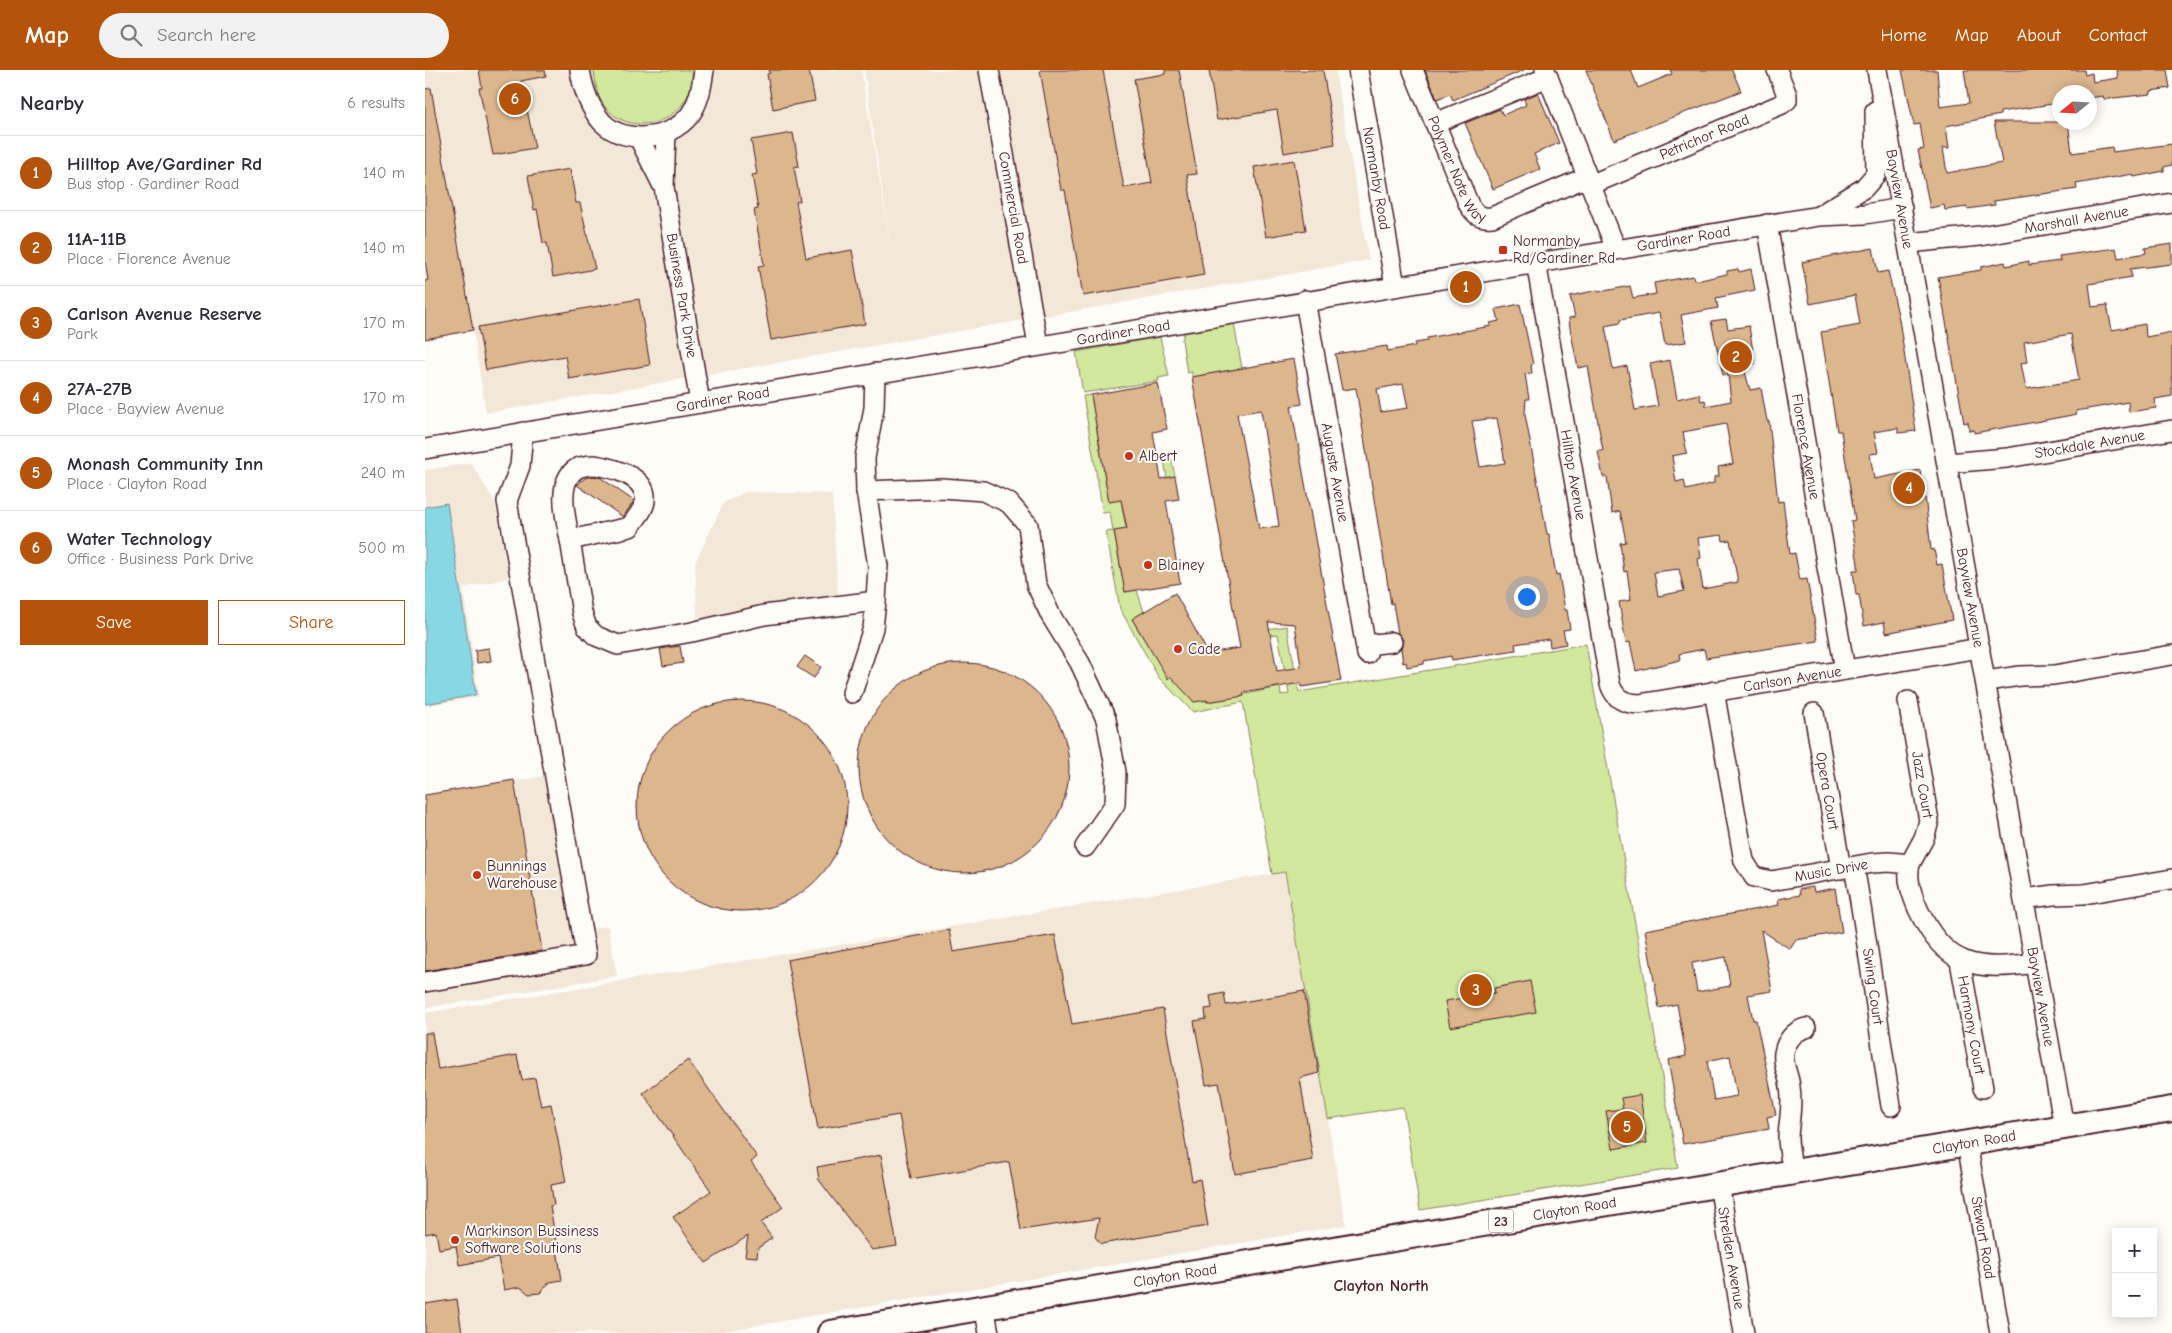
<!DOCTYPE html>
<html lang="en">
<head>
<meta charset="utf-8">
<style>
  body { margin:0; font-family:"Comic Neue",sans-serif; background:#f2f2f3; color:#2b2b33 }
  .controls { position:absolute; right:15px; bottom:15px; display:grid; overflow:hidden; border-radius:0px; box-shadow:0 2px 12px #0003 }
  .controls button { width:45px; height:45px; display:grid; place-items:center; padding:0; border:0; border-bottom:1px solid #e1e1e2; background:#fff; color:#2b2b33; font:25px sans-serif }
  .compass { position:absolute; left:1627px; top:15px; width:45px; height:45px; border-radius:50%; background:#fff; box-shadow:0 2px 12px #0003; rotate:252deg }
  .you { position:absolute; left:1101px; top:526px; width:18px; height:18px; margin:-12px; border:4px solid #fff; border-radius:50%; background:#1a73e8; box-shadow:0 0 0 8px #1a73e833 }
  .badge { display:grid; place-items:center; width:32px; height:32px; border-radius:50%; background:#b45309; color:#fff; font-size:16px; font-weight:700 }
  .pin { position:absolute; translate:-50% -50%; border:2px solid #fff; box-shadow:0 1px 5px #0006 }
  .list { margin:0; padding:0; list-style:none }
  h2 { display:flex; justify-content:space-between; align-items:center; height:65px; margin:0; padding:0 20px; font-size:21px }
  h2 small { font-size:16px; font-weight:400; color:#7c7c81 }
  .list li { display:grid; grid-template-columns:32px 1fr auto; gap:15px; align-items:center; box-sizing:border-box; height:75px; padding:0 20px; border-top:1px solid #e1e1e2 }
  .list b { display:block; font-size:19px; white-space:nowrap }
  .list p { margin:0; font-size:16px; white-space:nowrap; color:#7c7c81 }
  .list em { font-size:16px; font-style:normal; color:#7c7c81 }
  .actions { display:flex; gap:10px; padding:15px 20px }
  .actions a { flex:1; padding:11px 0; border:1px solid #b45309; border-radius:0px; text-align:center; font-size:18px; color:#b45309 }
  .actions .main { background:#b45309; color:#fff }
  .icon { flex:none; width:28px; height:28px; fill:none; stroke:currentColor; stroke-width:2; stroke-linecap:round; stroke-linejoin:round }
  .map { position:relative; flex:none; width:1747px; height:1263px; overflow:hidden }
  header { display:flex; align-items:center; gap:30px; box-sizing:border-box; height:70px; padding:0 25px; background:#b45309; color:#fff }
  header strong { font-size:24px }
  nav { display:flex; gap:28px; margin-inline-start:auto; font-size:18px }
  .search { width:350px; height:45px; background:#f2f2f3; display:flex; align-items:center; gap:12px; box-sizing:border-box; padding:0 18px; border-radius:28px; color:#7c7c81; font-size:19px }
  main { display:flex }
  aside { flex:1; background:#fff }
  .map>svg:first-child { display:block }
</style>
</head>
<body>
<header>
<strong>Map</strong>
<div class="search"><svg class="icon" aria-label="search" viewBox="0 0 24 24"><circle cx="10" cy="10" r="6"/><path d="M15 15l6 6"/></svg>Search here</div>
<nav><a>Home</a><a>Map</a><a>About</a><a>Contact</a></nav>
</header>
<main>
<aside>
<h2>Nearby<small>6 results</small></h2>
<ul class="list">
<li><span class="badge">1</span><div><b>Hilltop Ave/Gardiner Rd</b><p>Bus stop · Gardiner Road</p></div><em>140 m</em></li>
<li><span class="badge">2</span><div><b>11A-11B</b><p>Place · Florence Avenue</p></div><em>140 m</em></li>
<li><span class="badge">3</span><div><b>Carlson Avenue Reserve</b><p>Park</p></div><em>170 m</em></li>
<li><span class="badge">4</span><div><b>27A-27B</b><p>Place · Bayview Avenue</p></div><em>170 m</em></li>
<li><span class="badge">5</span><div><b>Monash Community Inn</b><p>Place · Clayton Road</p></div><em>240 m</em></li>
<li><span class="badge">6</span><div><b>Water Technology</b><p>Office · Business Park Drive</p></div><em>500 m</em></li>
</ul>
<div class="actions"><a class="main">Save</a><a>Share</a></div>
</aside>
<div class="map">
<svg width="1747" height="1263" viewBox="0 0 1747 1263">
  <rect width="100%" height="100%" fill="#fdfcf7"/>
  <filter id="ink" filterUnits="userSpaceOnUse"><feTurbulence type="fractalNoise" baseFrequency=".02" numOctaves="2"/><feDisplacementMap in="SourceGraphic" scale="10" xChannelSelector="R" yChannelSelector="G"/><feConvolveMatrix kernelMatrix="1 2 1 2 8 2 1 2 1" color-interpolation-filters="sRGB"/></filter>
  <g filter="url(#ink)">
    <path fill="#f3e7d7" d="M0 0H436L467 185 439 0H910L944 190 61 343 48 261 0 269Z
      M46 393 70 432 83 508 38 518 54 627 0 636V400Z
      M321 422 407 424 414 544 367 549 273 566 270 493 299 432Z
      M139 703 167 858 183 856 192 906 0 938V726Z
      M860 802 921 1155 287 1263H0V943Z"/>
    <path fill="#d1e89d" stroke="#8e8464" d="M169 0H267C272 53 198 76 174 27 171 19 170 9 169 0Z
      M809 254 817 298 767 307V302L762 303 757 270 759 263Z
      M735 267 744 306 733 308 734 311 658 323 651 282Z
      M666 325 684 431 696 430 701 459 689 462 700 522 712 520 719 542 707 549 743 608 745 606 782 632 855 617 856 625 864 624 853 564 824 568 823 562 862 556 874 622 1161 574 1253 1098 995 1140 978 1037 903 1049 860 802 847 804 818 632 768 642 734 608 695 539 681 462 688 461 685 442 678 443 658 326Z
      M745 383 750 406 742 408 738 384Z"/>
    <path fill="#88d8e4" stroke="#6f8e9a" d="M22 433 51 625 0 634V437Z"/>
    <path fill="#dcb68d" stroke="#4a1f2b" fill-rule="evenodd" d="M54 0H120L121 6 96 11 110 78 68 85 54 18H57Z
      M344 0H384L390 31 348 39 342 4 345 3Z
      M615 0H678L699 118 727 113 709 9 740 4V0H754L772 104 762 105 779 205 658 226 640 120H636Z
      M784 0H898L910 74 859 83 852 40 792 50Z
      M1000 0H1099L1028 30 1025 24 1012 29Z
      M1161 0H1206L1213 18 1247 4 1245 0H1307L1316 21 1189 70Z
      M1477 0H1512L1515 37 1544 33 1539 0H1659L1660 5 1667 3 1668 12 1693 8 1692 0H1742L1745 18 1726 21V24L1679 29 1678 26 1664 28V22H1634V33L1575 42V45L1521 56 1524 78H1518L1522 103 1577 93 1569 52H1643L1647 83 1687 77 1688 82 1747 74V95L1739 97V101L1709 107 1708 104 1651 114 1652 119 1569 131 1570 135 1542 139V137L1520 140 1519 135 1505 138 1493 80 1499 79 1495 54 1489 55Z
      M6 18 48 260 0 269V211L3 210 0 191V19Z
      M1113 23 1134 73 1109 84 1115 99 1068 119 1040 53 1075 39 1078 45 1101 35 1099 29Z
      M368 63 374 96 369 97 375 131 371 132 381 188 427 180 440 254 346 270 333 196 339 195 329 140 333 139 327 105 332 104 326 70Z
      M869 90 881 160 841 167 829 97Z
      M145 99 151 133H155L170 199 128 207 122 173H118L112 139 109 140 103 106Z
      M1747 174V194L1705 199 1707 207 1664 214 1667 237 1682 235 1687 260 1720 254 1721 267 1747 262V326L1730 329 1731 338 1704 342 1703 332 1651 341 1652 344 1605 353 1549 363V360L1544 361 1543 352 1539 353 1513 207 1556 200V197L1580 192 1581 196 1604 191V195L1635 191 1634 186 1691 178 1693 188 1721 183 1720 178ZM1646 264 1654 310 1601 319 1596 293 1602 292 1599 272Z
      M1448 178 1453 203 1463 201 1474 249 1491 361 1473 363V358L1449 362 1453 383 1445 384 1449 409 1495 400 1496 408H1498L1506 480 1509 479 1512 495 1517 494 1527 550 1461 563 1459 552 1439 556 1434 525H1431L1428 500H1433V494L1426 451 1430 450 1416 361H1412L1396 262 1435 255 1430 225 1385 234 1377 192Z
      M1313 199 1314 202 1326 199 1330 220 1291 228 1293 238 1256 245 1261 272 1240 275 1234 243 1195 250V253L1180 256 1188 299 1202 296 1210 340 1233 336 1225 294 1245 290 1252 329 1274 324 1276 331 1280 330 1281 336 1306 331 1303 305H1298L1286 251 1301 249 1303 259 1324 256 1330 294 1318 295 1325 320 1336 318 1342 351H1344L1353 432 1358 431 1365 484 1370 483 1375 510 1382 509 1393 571 1281 588 1279 579 1254 584 1255 590 1211 601 1205 572 1201 573 1194 532 1206 530 1202 501 1199 502 1195 473 1201 472 1195 441 1187 443 1182 407H1178L1173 381H1178L1163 296 1153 298 1145 258 1144 248 1150 247 1145 226 1173 220 1174 222 1205 216 1208 228 1231 224 1229 213 1268 206 1269 210H1276L1302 204V201ZM1301 354 1308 394 1293 397 1294 406 1289 407V413L1261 420 1259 410 1251 412 1247 386 1262 383 1258 362ZM1297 465 1298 471 1305 470 1313 512 1278 519 1273 489 1276 488 1273 468ZM1254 499 1259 521 1233 526 1229 502Z
      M214 229 225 295 144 309 140 286 61 300 53 257Z
      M1095 234 1108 294 1106 295 1107 303 1100 304 1104 329H1101L1100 344 1122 464H1124L1131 505 1134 504 1140 540H1142L1145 559 1138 560 1141 574 1125 577 1124 569 1090 574 1091 580 1027 590 1026 586 999 591V594L982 597 981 592 978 593 976 579 978 570 973 563 968 533 966 534 931 318 917 320 910 284 962 276 963 281 990 276V273L1002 271V268L1066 256 1065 253 1074 251 1071 239ZM978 314 983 338 956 342 952 319ZM1072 348 1080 393 1055 397 1047 351Z
      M869 289 877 334 866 336 916 611 876 617V613L818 623 819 626 782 632V630L769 632 745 606 743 609 707 549 750 523 783 583 815 578 767 307ZM836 340 854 456 834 459 812 344ZM843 552 870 554 876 597 852 601Z
      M733 313 742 359 728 362 736 409 750 406 754 429 741 431 755 513 700 522 689 461 702 459 696 430 684 432 666 325Z
      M169 406 176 408 209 431 198 447 152 415 160 408Z
      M255 576 258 593 238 596 235 579Z
      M64 578 66 591 52 593 50 580Z
      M380 586 396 597 389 608 372 597Z
      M434 698a105 105 0 1 1 210 0a105 105 0 1 1-210 0Z
      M212 736a105 105 0 1 1 210 0a105 105 0 1 1-210 0Z
      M89 710 117 881 0 901V725Z
      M1388 817 1389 822 1410 818 1417 862 1371 870 1365 879 1336 860 1347 921 1323 925 1328 950H1331L1351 1045 1342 1047 1344 1059 1258 1074 1243 990 1261 986 1252 934 1234 938 1220 860 1354 835 1353 829 1375 825 1374 819ZM1301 887 1305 916 1272 922 1267 893ZM1305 986 1312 1026 1289 1030 1282 991Z
      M524 860 528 882 630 865 647 954 738 939 767 1111 775 1109 783 1156 676 1174 670 1167 674 1148 596 1160 584 1092 486 1109 474 1045 393 1059 362 890Z
      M1105 911 1111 942 1025 957 1020 931 1070 923 1069 918Z
      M879 921 894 1003 875 1008 888 1090 810 1104 794 1013 781 1015 769 951 781 949 780 939 787 938 785 926 799 923 801 935Z
      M0 963H7L13 999 92 985 97 1010 110 1008 116 1036 126 1034 141 1112 126 1115 129 1135 125 1136 137 1210 125 1212 115 1223 104 1224 95 1217 79 1220 73 1188 34 1195 31 1176 14 1179 11 1162 0 1164Z
      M263 990 332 1087 326 1092 358 1137 336 1153 347 1168 333 1178 332 1187 320 1186 323 1166 281 1193 248 1147 286 1121 218 1023Z
      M1215 1025 1222 1073 1188 1079 1181 1041 1198 1039 1196 1028Z
      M456 1085 472 1176 447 1180 394 1110 392 1097Z
      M32 1229 37 1263H0V1234Z"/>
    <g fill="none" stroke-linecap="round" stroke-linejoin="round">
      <g stroke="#4a1f2b" stroke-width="22">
        <g id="minor">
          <path d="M155 0C158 19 164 37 177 52 201 77 252 69 268 40 275 28 277 14 279 0"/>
          <path id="s1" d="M564 0 613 275"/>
          <path id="s2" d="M933 0 970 216"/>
          <path id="s3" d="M988 0 1044 135C1050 145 1055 148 1067 147L1162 107"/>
          <path d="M1120 0 1191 179"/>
          <path id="s4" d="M1452 0 1639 1057"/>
          <path d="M1010 53 1123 7"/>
          <path id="s5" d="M241 63 239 117 275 333"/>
          <path d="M214 68 237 114"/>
          <path id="s6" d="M1165 115 1357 34 1362 30V25L1352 0"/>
          <path d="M1395 145 1439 118 1451 104 1450 41"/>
          <path id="s7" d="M1342 154 1420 600"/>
          <path id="s8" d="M1483 173 1555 166 1747 133"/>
          <path id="s9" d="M1111 192 1185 614C1190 629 1198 633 1214 634L1555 578"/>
          <path id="s10" d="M880 230 942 584"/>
          <path id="s11" d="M0 379 1394 146 1440 144 1477 138"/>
          <path id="s12" d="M1522 393 1582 388 1747 360"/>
          <path d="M170 395C187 398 222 406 220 430 220 439 210 449 205 457L145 470C141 450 129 408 155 397 159 396 165 395 170 395Z"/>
          <path d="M441 421 517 418 558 421 584 433 603 455 611 514 626 546 655 593 681 649 691 702 690 734 660 777"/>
          <path d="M145 470 157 543 162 557 171 566 193 575 267 562 339 545 451 531 453 496 441 421 440 388 449 338 450 303"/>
          <path d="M941 575 967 572"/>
          <path d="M1561 611 1595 606 1629 605 1747 585"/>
          <path id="s13" d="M1289 621 1319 791 1329 807 1346 811 1447 793 1464 792 1485 794C1481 809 1487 825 1493 839 1520 898 1552 901 1610 893"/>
          <path d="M427 623 448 558 451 531"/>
          <path id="s14" d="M1483 631 1504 751 1499 768 1485 794"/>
          <path id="s15" d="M1389 643 1416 799"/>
          <path id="s16" d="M1429 797C1444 877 1453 956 1466 1036"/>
          <path d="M1599 829 1628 825 1659 824 1747 809"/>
          <path id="s17" d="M1535 891 1558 1018"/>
          <path d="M0 912 161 885 82 431 95 396 98 362"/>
          <path id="s18" d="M1542 1073 1575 1263"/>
          <path d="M1368 1102C1366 1091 1363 1078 1363 1067 1364 1050 1368 1034 1365 1017 1364 1005 1357 995 1359 983 1361 971 1369 961 1381 958"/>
          <path id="s19" d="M1294 1114 1319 1263"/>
          <path d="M559 1236 564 1263"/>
        </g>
      </g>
      <g stroke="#4a1f2b" stroke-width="28">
        <g id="major">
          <path id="s20" d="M405 1263 1747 1039"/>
        </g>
      </g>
      <use href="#minor" stroke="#fdfcf7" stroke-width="19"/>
      <use href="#major" stroke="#fdfcf7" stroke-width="24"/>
    </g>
  </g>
  <g fill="#c8321e" stroke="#fdfcf7" stroke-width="2">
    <rect x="1073" y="175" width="10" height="10" rx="2.5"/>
    <circle cx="704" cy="386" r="5"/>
    <circle cx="723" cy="495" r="5"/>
    <circle cx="753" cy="579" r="5"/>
    <circle cx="52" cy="805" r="5"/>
    <circle cx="30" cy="1170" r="5"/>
  </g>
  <g text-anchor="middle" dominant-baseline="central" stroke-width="4" stroke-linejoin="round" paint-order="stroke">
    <rect fill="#fdfcf7" stroke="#806168" stroke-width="1" x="1063.5" y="1139.5" width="25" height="23" rx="4"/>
    <g font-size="14" font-weight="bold" fill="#4a1f2b">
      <text x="1076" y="1151">23</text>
    </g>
    <g font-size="15" fill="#4a1f2b" stroke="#fdfcf7">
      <text stroke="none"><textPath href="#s6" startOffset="124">Petrichor Road</textPath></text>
      <text stroke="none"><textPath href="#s3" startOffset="109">Polymer Note Way</textPath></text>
      <text stroke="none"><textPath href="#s2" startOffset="110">Normanby Road</textPath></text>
      <text stroke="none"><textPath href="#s4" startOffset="131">Bayview Avenue</textPath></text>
      <text stroke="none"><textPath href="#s1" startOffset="140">Commercial Road</textPath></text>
      <text stroke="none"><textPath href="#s8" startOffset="170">Marshall Avenue</textPath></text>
      <text stroke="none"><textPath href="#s11" startOffset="1276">Gardiner Road</textPath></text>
      <text stroke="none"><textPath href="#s5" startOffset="164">Business Park Drive</textPath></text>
      <text stroke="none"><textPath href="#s11" startOffset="708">Gardiner Road</textPath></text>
      <text stroke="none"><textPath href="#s11" startOffset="302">Gardiner Road</textPath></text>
      <text stroke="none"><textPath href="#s12" startOffset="144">Stockdale Avenue</textPath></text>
      <text stroke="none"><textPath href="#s7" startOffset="226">Florence Avenue</textPath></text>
      <text stroke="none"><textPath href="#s10" startOffset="175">Auguste Avenue</textPath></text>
      <text stroke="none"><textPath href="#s9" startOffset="216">Hilltop Avenue</textPath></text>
      <text stroke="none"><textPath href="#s4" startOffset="536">Bayview Avenue</textPath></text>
      <text stroke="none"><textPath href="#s9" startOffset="622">Carlson Avenue</textPath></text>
      <text stroke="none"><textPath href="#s14" startOffset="85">Jazz Court</textPath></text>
      <text stroke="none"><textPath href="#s15" startOffset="79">Opera Court</textPath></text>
      <text stroke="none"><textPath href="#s13" startOffset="270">Music Drive</textPath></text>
      <text stroke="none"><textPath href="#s16" startOffset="121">Swing Court</textPath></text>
      <text stroke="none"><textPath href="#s4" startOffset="941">Bayview Avenue</textPath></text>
      <text stroke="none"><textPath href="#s17" startOffset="65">Harmony Court</textPath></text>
      <text stroke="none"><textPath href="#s20" startOffset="1160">Clayton Road</textPath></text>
      <text stroke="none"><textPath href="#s20" startOffset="755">Clayton Road</textPath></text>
      <text stroke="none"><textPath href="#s18" startOffset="96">Stewart Road</textPath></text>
      <text stroke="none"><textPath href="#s19" startOffset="75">Strelden Avenue</textPath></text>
      <text stroke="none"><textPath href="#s20" startOffset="350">Clayton Road</textPath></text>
    </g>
    <g font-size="15" fill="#4a1f2b" stroke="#fdfcf7" text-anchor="start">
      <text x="1088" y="171">Normanby<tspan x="1088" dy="17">Rd/Gardiner Rd</tspan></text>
      <text x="714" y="386">Albert</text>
      <text x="733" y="495">Blainey</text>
      <text x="763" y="579">Cade</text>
      <text x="62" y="796">Bunnings<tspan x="62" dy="17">Warehouse</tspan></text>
      <text x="40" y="1161">Markinson Bussiness<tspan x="40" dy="17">Software Solutions</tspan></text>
    </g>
    <g font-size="16" font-weight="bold" fill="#4a1f2b" stroke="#fdfcf7">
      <text x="956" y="1216">Clayton North</text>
    </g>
  </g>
</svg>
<div class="controls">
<button>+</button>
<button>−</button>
</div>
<svg class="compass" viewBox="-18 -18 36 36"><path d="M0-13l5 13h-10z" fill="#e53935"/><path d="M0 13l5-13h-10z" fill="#7c7c81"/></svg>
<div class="you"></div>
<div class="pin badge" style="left:1041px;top:217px">1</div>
<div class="pin badge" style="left:1311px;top:287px">2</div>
<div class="pin badge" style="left:1051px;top:920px">3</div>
<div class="pin badge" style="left:1484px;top:418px">4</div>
<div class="pin badge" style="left:1202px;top:1057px">5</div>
<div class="pin badge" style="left:90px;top:29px">6</div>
</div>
</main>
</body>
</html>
